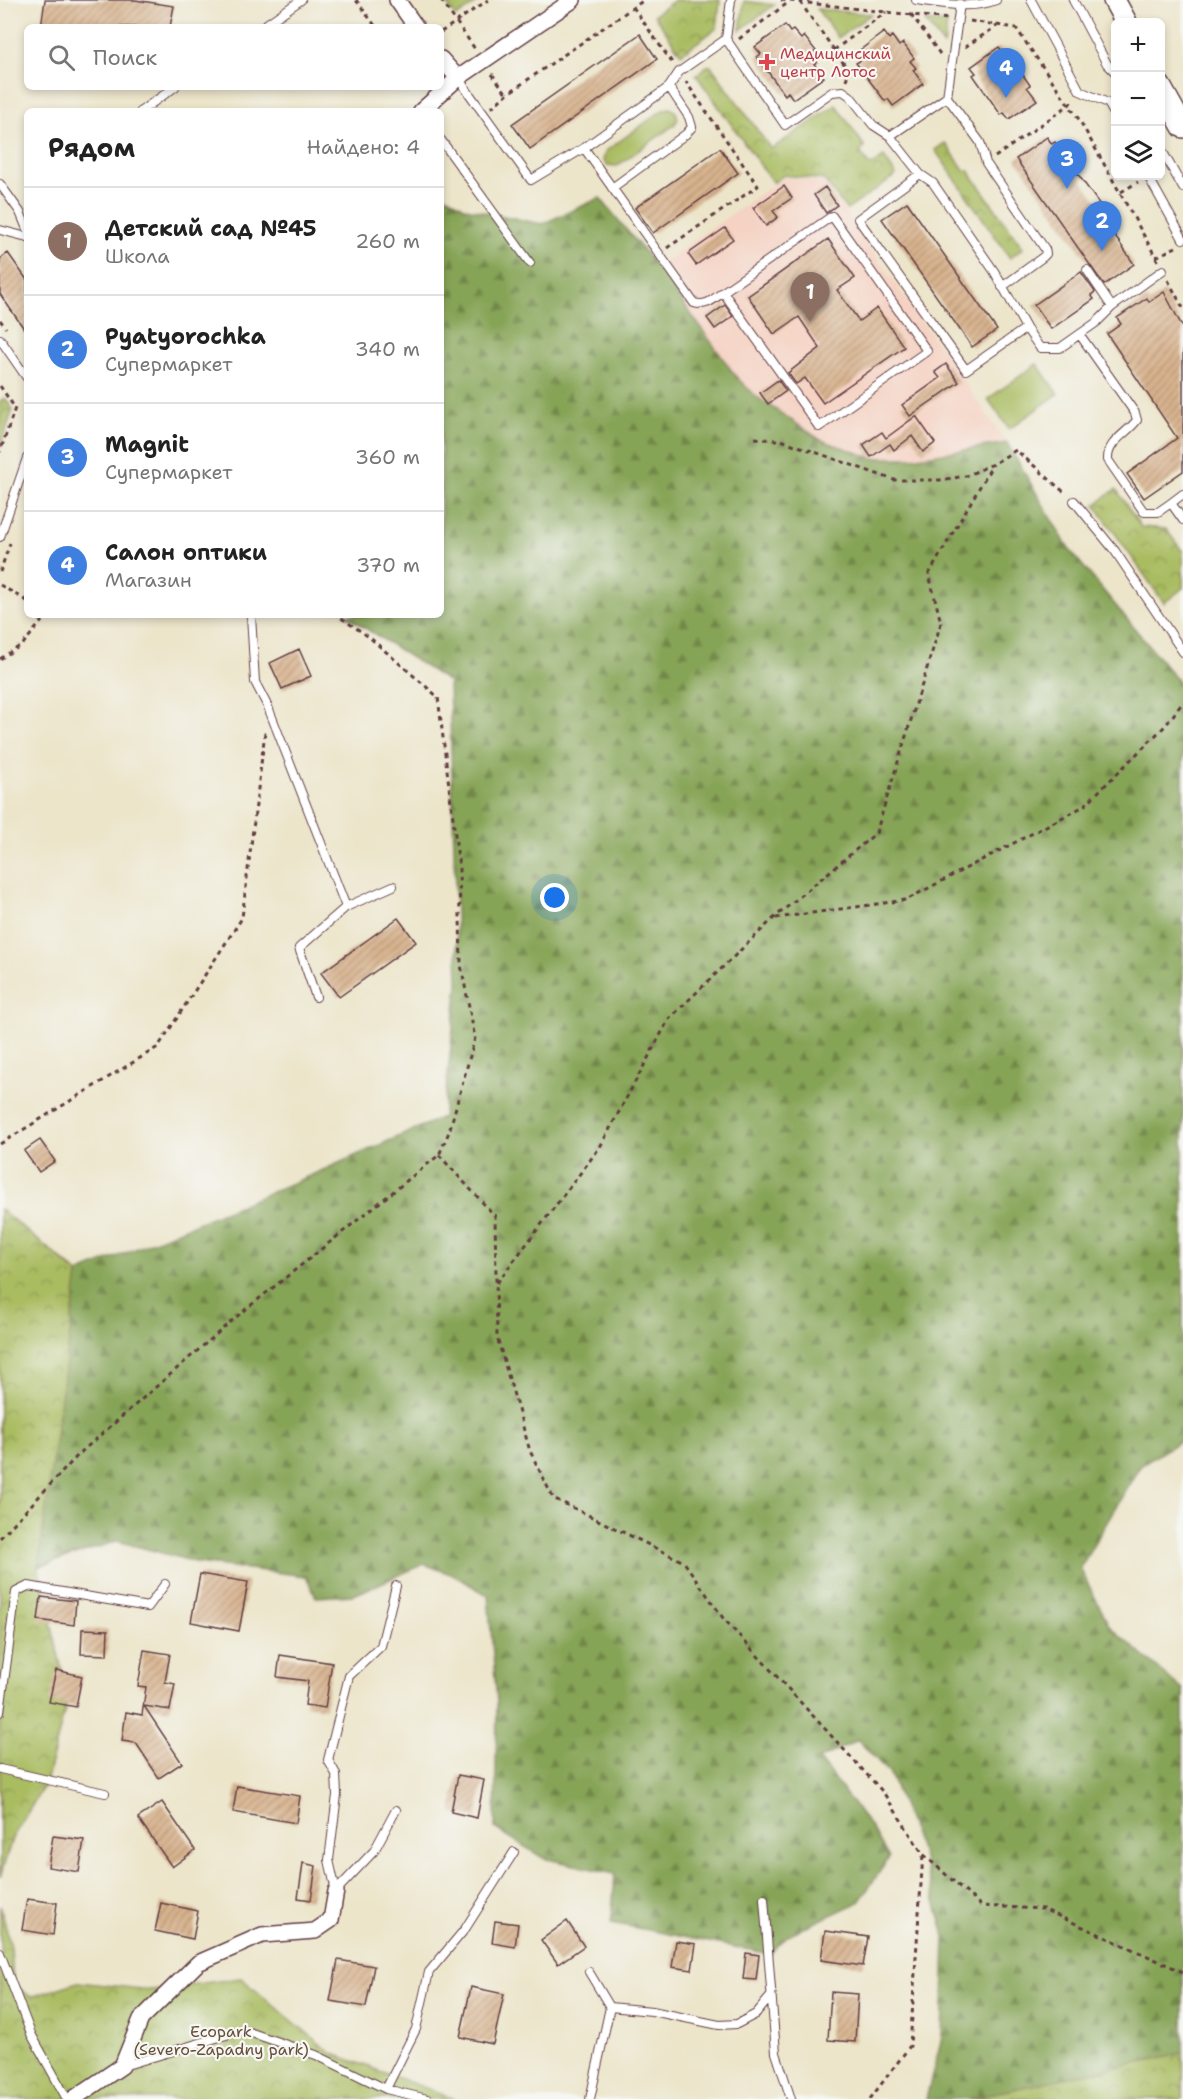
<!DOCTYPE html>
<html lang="ru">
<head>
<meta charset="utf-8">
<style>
  body { margin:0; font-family:"Shantell Sans",sans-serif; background:#f2f2f2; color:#222 }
  .controls { position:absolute; right:18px; top:18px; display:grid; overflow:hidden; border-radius:9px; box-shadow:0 3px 9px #0003 }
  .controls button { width:54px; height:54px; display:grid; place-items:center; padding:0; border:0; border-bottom:2px solid #e0e0e0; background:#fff; color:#222; font:30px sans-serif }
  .you { position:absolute; left:555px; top:898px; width:21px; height:21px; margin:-15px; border:4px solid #fff; border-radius:50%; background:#1a73e8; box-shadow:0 0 0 9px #1a73e833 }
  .badge { display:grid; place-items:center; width:39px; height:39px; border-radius:50%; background:#ea580c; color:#fff; font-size:20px; font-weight:700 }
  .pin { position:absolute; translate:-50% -50px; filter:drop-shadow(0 2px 3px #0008) }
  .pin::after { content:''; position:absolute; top:32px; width:21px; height:18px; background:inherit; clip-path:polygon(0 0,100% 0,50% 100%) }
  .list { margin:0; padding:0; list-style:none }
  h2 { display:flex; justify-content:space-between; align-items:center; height:78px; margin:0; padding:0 24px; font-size:26px }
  h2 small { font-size:20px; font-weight:400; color:#767676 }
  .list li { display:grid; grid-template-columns:39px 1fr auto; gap:18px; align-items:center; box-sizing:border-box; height:108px; padding:0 24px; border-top:2px solid #e0e0e0 }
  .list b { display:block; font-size:22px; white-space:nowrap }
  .list p { margin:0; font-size:20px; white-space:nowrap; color:#767676 }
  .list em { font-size:20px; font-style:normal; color:#767676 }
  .icon { flex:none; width:33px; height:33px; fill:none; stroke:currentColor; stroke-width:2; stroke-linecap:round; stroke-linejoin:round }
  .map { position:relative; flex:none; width:1183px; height:2099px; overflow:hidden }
  .search { position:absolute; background:#fff; box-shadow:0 3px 9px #0003; left:24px; top:24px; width:420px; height:66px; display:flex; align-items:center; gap:15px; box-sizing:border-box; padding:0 21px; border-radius:9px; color:#767676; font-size:22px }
  .panel { position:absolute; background:#fff; box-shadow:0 3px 9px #0003; left:24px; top:108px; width:420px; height:510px; border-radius:9px }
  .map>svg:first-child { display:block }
</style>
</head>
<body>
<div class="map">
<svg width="1183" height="2099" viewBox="0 0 1183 2099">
  <defs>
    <pattern id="forest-firs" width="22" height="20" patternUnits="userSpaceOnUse" patternTransform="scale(1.5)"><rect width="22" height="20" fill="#86a456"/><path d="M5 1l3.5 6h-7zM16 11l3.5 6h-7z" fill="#708547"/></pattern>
    <pattern id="park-crowns" width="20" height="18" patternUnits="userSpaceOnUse" patternTransform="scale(1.5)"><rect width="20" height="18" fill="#a9bc60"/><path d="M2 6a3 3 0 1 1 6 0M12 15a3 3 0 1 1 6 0" fill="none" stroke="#8c984f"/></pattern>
    <pattern id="building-hatch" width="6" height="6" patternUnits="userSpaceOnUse" patternTransform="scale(1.5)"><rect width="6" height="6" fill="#d8b38e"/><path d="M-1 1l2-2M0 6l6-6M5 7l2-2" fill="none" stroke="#b19174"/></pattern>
  </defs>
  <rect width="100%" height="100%" fill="#f6f6f2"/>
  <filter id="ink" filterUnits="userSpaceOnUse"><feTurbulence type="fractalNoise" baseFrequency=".0167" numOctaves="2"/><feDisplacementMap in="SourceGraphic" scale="12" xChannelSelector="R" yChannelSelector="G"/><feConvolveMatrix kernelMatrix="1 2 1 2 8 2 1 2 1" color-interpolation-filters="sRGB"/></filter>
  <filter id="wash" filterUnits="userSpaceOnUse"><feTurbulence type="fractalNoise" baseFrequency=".008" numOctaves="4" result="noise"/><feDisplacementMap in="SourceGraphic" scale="24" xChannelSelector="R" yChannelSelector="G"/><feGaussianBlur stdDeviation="1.35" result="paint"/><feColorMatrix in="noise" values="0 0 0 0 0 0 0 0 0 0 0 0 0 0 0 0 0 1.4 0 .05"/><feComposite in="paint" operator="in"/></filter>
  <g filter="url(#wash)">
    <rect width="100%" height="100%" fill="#ece5ca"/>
    <path fill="#f5d2c2" d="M786 178 825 183 1007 443 912 458H873L821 440 757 397 737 378 657 267 780 180Z"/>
    <path fill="#a9bc60" stroke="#7a6e46" stroke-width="1.5" d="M444 0H481L456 17Z
      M744 1 774 5 740 30Z
      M817 9 871 14 838 38Z
      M925 21 947 23 944 46Z
      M669 108C676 110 677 113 678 119L674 125 617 166 607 165 603 160 606 151 663 110Z
      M1037 364 1058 394 1009 429 988 399Z"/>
    <path fill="url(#forest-firs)" stroke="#686240" stroke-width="1.5" d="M441 193 466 208 542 224 600 198 657 267 737 378 757 397 821 440 873 458H912L1007 443 1069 549 1183 687V1439L1140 1466 1080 1568 1110 1627 1183 1690V2099H926L942 2037 945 1936 922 1855 890 1774 858 1740 819 1759 870 1826 889 1858 859 1902 788 1935 770 1954 611 1923 615 1874 543 1858 495 1828 497 1703 488 1595 453 1575 424 1564 354 1595 316 1597 306 1576 199 1563 117 1541 38 1567 68 1697 46 1782 12 1838 0 1877V1209L78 1273 314 1174 443 1117 458 984 449 682 345 615H441Z"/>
    <path fill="url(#park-crowns)" stroke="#7a6e46" stroke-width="1.5" d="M675 0H720L717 28 681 54 654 15Z
      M707 66H711L771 149 836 105 865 147 860 152 870 166 884 157 896 175 847 210 824 180 784 175 773 183 696 75Z
      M945 143 965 171 968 170 1023 248 1010 258 935 150Z
      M5 398 13 410 0 447V401Z
      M1116 489 1141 527 1166 529 1183 552V588L1164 603 1095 505Z
      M0 1209 78 1274 38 1567 68 1697 46 1782 12 1838 0 1877Z
      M0 1905 11 1947 13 1983 31 1997 78 1982 151 1990 241 1978 331 2053 455 2099H0Z
      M1183 2053V2099H966Z"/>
    <g id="blocks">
      <path fill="url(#building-hatch)" d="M45 0H135L174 6 170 27H41Z
        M785 25 790 32 793 30 801 39 804 36 816 51 812 54 817 62 814 64 824 77 793 99 788 92 785 95 757 57 761 54 755 47Z
        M884 32 889 39 892 36 899 46 903 43 914 58 910 61 916 68 913 70 923 84 893 106 888 99 885 101 856 63 860 61 855 54Z
        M640 34 657 59 530 149 512 124Z
        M999 47 1004 54 1007 52 1030 85 1027 87 1037 100 1009 119 1004 113 1001 115 973 75 976 73 971 67Z
        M1047 137 1052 144 1055 142 1115 226 1110 229 1134 264 1104 285 1016 159Z
        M720 148 738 173 653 233 635 208Z
        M784 186 792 198 773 211 778 217 766 226 753 208Z
        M825 187 837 205 826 213 814 195Z
        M907 202 997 330 972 347 882 219Z
        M725 228 733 239 696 265 688 254Z
        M828 239 855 278 837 290 859 321 877 308 904 347 823 403 805 378 796 384 788 373 820 348 799 317 774 334 748 296Z
        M8 253 27 280V333L0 294V259Z
        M1081 272 1095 292 1091 295 1094 299 1051 329 1034 305Z
        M1164 292 1183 328V471L1144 498 1127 474 1177 438 1107 334 1121 324 1117 318 1147 298 1149 302Z
        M725 305 733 316 715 329 707 318Z
        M946 364 959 382 910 416 902 405 940 378 935 372Z
        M778 380 786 391 768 404 760 393Z
        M916 416 935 443 923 452 912 436 894 450 890 444 871 457 863 445 882 432 886 438Z
        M299 649 311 676 282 689 270 663Z
        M398 918 416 942 339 997 321 973Z
        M40 1140 55 1161 39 1172 24 1151Z
        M200 1574 248 1582 239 1631 191 1622Z
        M41 1597 76 1601 74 1625 38 1620Z
        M82 1629 108 1630 107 1655 81 1654Z
        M144 1650 170 1654 165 1682 175 1684 170 1710 144 1706 182 1763 159 1778 136 1743 122 1741 126 1712 142 1715 146 1687 138 1686Z
        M280 1655 332 1663 325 1708 305 1705 308 1681 277 1677Z
        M56 1670 82 1676 76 1707 49 1702Z
        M458 1775 484 1780 477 1818 451 1812Z
        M237 1786 300 1796 296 1823 233 1812Z
        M162 1802 195 1850 172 1867 138 1818Z
        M53 1836 84 1840 79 1872 48 1867Z
        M303 1863 316 1866 311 1900 298 1898Z
        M27 1899 57 1903 53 1935 22 1930Z
        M161 1903 198 1911 193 1939 155 1931Z
        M495 1921 518 1924 515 1947 492 1943Z
        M567 1921 584 1946 558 1964 541 1940Z
        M825 1931 868 1937 863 1966 821 1960Z
        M676 1941 696 1944 692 1970 672 1967Z
        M746 1953 759 1955 756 1980 743 1979Z
        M338 1960 374 1966 366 2007 330 2001Z
        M471 1987 504 1994 493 2044 460 2037Z
        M831 1992 858 1994 855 2042 828 2040Z"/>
    </g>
  </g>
  <g filter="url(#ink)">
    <use href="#blocks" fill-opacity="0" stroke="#623d43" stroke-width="1.5"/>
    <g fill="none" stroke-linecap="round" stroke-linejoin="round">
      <g stroke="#623d43" stroke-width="10">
        <path id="lane" d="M916 0C941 3 972 10 996 0
          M1031 0 1080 91 1108 103 1116 117
          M1073 0 1107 64 1116 73
          M262 27 301 0
          M726 39 785 125 832 92 843 91 850 96 873 125 890 136 920 174 933 183 994 271 1026 328 1040 348H1060L1097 322 1112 307 1163 270
          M458 78 531 180 584 148 669 87 679 72 726 39 731 0
          M947 97 960 4
          M141 111 175 87
          M890 136 947 97 980 142 986 163 1045 249 1046 254 1043 257 1002 287
          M441 140 530 263
          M1160 147 1183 188
          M584 148 694 303C706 307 714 299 723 292L832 216 927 351 819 427 723 292
          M920 174 858 219 966 370 1026 328
          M1148 176 1183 239
          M0 184 20 212 27 229
          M612 188 686 134 692 127 689 117 669 87
          M0 230 27 237
          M1087 270 1112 307
          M1080 335 1135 413 1137 420C1127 434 1107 441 1108 460L1144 512H1158L1171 503 1183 520
          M0 339 27 378
          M1074 501 1115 551 1183 652
          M1171 503 1183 494
          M0 537 27 458
          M251 615 255 682 268 707 346 907
          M316 997 299 948 346 907 393 886
          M0 1712 16 1592 28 1586 148 1607 165 1584
          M0 1769 105 1793
          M336 1891 329 1860 337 1795 336 1774 328 1760 349 1676 381 1646 396 1586
          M336 1891 374 1851 396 1810
          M764 1899 776 2053 791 2099
          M0 1953 31 2034 67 2099
          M589 1972 610 2007 652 2011 719 2025 737 2024 756 2014 771 1996
          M123 2066 243 2030 316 2055 386 2089 427 2099
          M386 2089 416 2029 429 1972 465 1929 514 1852
          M590 2099 610 2007"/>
      </g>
      <g stroke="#623d43" stroke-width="18">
        <path id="street" d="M397 0 416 27
          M441 59 458 78
          M421 111 458 78 573 0
          M73 2099 122 2066 141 2019 198 1963 262 1935 315 1931 331 1920 336 1891"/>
      </g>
      <g stroke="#623d43" stroke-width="24">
        <path id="secondary" d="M1114 0 1126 22
          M1160 86 1183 127"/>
      </g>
      <path stroke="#623d43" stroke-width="3" stroke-dasharray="4.5 4.5" stroke-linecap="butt" d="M356 0 376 27
        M441 0 475 49
        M781 0 948 19
        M800 2 849 71 846 80
        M633 7 673 64
        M911 14 940 54
        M970 21 1016 28 1080 121 1158 261
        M441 32 488 0
        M739 39 789 2
        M965 47 997 26
        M834 50 886 12
        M492 74 507 94
        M491 108 507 94 644 0
        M995 157 1069 105 1073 99
        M1121 192 1138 182
        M667 248 758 186 686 82
        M1156 257 1176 247
        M1168 280 1183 308
        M0 320 6 328
        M0 386 15 408 0 452
        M755 438 784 441 894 480H940L966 476 993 464 1016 450 1065 493
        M0 572 10 543
        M0 585 27 601
        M0 659 23 644 47 615
        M776 918 906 900 1084 806 1166 725 1183 702
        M0 1144 158 1047 242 918 265 732
        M439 1155 495 1216 497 1337 530 1451 553 1498 684 1562 723 1618 883 1792 923 1854 981 1906 1043 1909 1183 1972
        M497 1283 600 1147 669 1019 774 918 876 833 941 623 929 574 993 464
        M0 1538 80 1453 235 1318 439 1155 449 1132 475 1038 461 965 459 867 438 697 369 637 337 615
        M870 2099 910 2046 923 1854"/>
      <use href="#lane" stroke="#fff" stroke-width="8"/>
      <use href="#street" stroke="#fff" stroke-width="15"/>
      <use href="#secondary" stroke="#fff" stroke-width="21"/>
    </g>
  </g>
  <path fill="#e0444e" stroke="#f6f6f2" stroke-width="2" d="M764 53h6v6h6v6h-6v6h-6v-6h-6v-6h6z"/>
  <g text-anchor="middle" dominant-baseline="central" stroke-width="4.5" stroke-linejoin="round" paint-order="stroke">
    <g font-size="16" fill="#be3a42" stroke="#f6f6f2" text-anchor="start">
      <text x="780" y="53">Медицинский<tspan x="780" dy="18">центр Лотос</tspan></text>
    </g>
    <g font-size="16" fill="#664e3b" stroke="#f6f6f2">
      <text x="221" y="2031">Ecopark<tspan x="221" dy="18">(Severo-Zapadny park)</tspan></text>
    </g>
  </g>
</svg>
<div class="controls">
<button>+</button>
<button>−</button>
<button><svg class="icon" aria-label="layers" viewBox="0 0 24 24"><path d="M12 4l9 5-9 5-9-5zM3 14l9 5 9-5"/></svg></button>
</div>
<div class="you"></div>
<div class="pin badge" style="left:810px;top:322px;background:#8d6e63">1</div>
<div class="pin badge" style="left:1102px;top:251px;background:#3f7fe0">2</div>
<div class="pin badge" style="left:1067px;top:189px;background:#3f7fe0">3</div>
<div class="pin badge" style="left:1006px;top:98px;background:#3f7fe0">4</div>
<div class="search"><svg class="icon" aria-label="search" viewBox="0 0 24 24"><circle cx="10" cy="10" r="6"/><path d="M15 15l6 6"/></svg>Поиск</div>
<section class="panel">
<h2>Рядом<small>Найдено: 4</small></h2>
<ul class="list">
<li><span class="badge" style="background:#8d6e63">1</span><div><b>Детский сад №45</b><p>Школа</p></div><em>260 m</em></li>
<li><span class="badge" style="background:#3f7fe0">2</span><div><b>Pyatyorochka</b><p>Супермаркет</p></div><em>340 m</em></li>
<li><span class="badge" style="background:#3f7fe0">3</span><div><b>Magnit</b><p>Супермаркет</p></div><em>360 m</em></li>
<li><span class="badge" style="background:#3f7fe0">4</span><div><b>Салон оптики</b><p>Магазин</p></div><em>370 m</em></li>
</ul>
</section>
</div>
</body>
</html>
